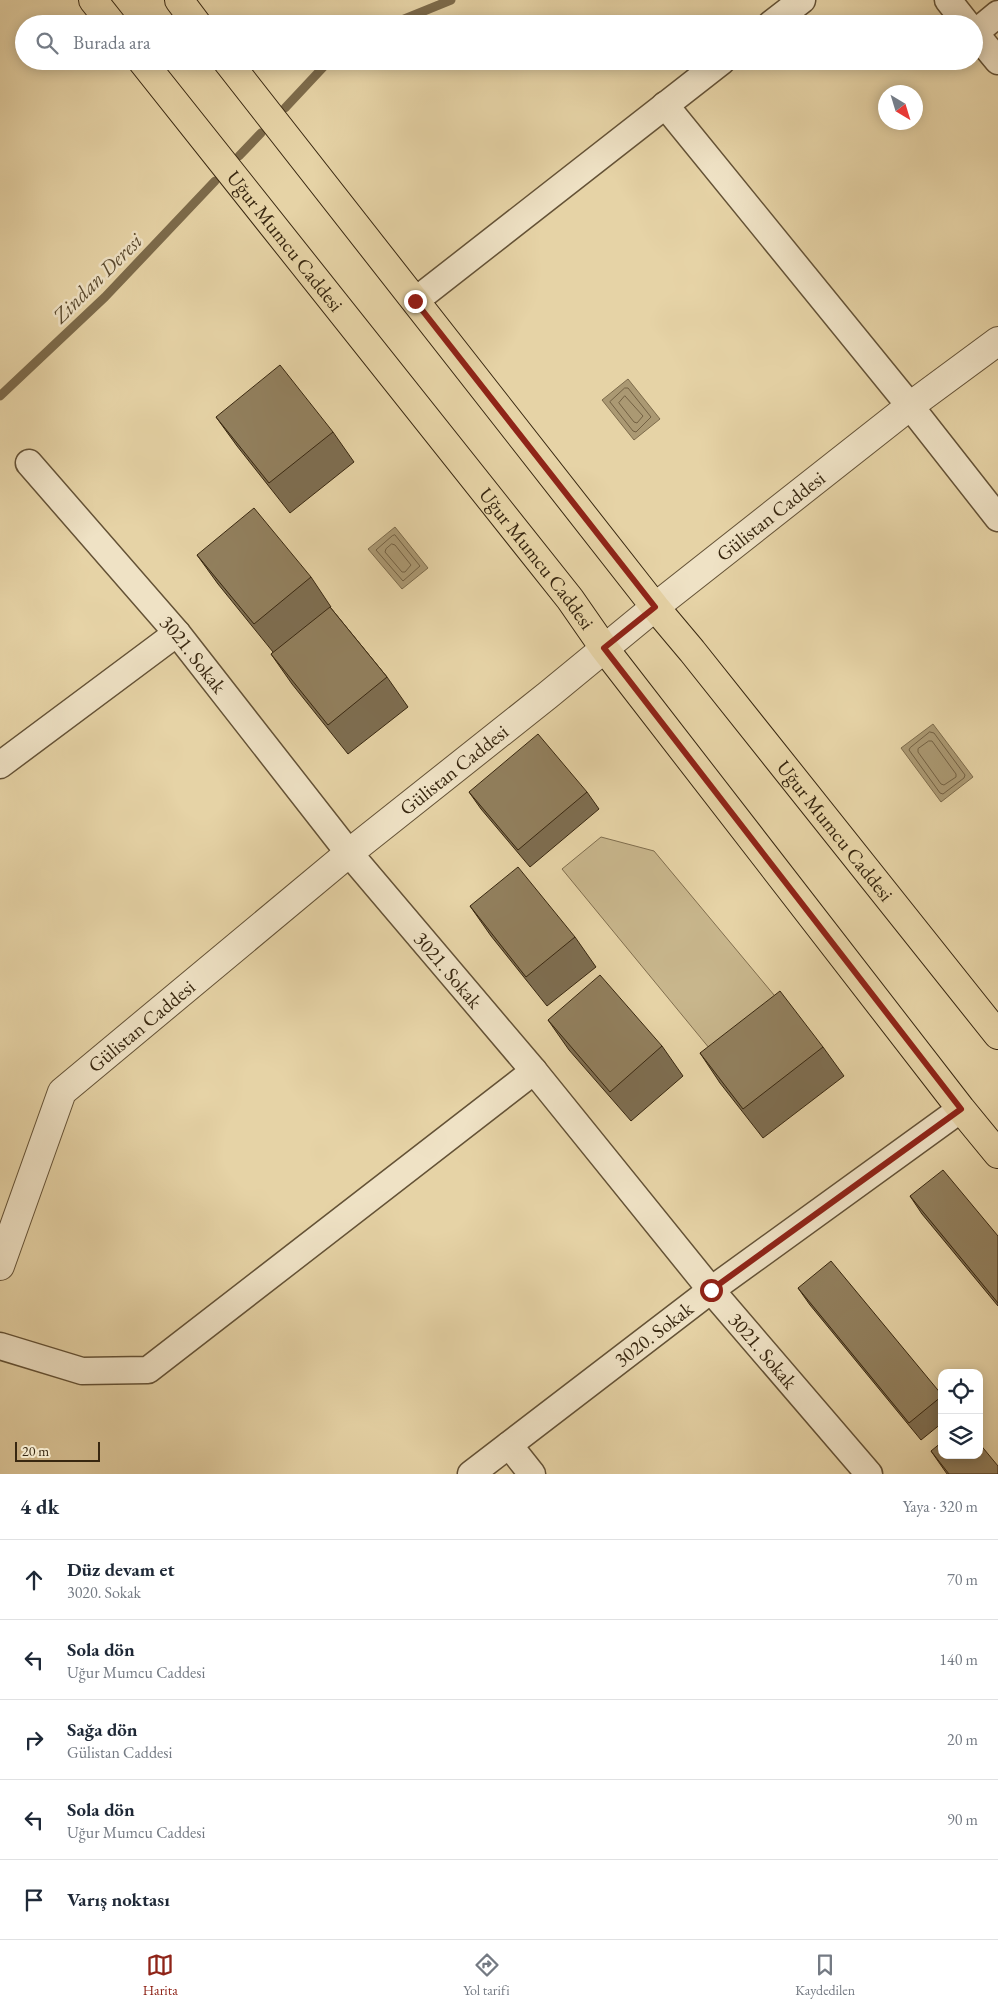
<!DOCTYPE html>
<html lang="tr">
<head>
<meta charset="utf-8">
<style>
  body { margin:0; font-family:"EB Garamond",serif; background:#f6f6f7; color:#1f2937 }
  .controls { position:absolute; right:15px; bottom:15px; display:grid; overflow:hidden; border-radius:10px; box-shadow:0 2px 12px #0003 }
  .controls button { width:45px; height:45px; display:grid; place-items:center; padding:0; border:0; border-bottom:1px solid #e0e1e3; background:#fff; color:#1f2937; font:25px sans-serif }
  .compass { position:absolute; left:878px; top:85px; width:45px; height:45px; border-radius:50%; background:#fff; box-shadow:0 2px 12px #0003; rotate:142deg }
  .scale { position:absolute; left:15px; bottom:12px; width:85px; box-sizing:border-box; padding-left:5px; border:2px solid #382710; border-top:0; font-size:14px; line-height:18px; white-space:nowrap; color:#382710; -webkit-text-stroke:4px #efe2c5; paint-order:stroke }
  .stop { position:absolute; width:15px; height:15px; margin:-11px; border:4px solid #8f2418; border-radius:50%; background:#fff }
  .stop.end { background:#8f2418; border-color:#fff; box-shadow:0 1px 5px #0008 }
  .list { margin:0; padding:0; list-style:none }
  h2 { display:flex; justify-content:space-between; align-items:center; height:65px; margin:0; padding:0 20px; font-size:21px }
  h2 small { font-size:16px; font-weight:400; color:#747a83 }
  .list li { display:grid; grid-template-columns:32px 1fr auto; gap:15px; align-items:center; box-sizing:border-box; height:80px; padding:0 20px; border-top:1px solid #e0e1e3 }
  .list b { display:block; font-size:19px; white-space:nowrap }
  .list p { margin:0; font-size:16px; white-space:nowrap; color:#747a83 }
  .list em { font-size:16px; font-style:normal; color:#747a83 }
  .icon { flex:none; width:28px; height:28px; fill:none; stroke:currentColor; stroke-width:2; stroke-linecap:round; stroke-linejoin:round }
  .map { position:relative; flex:none; width:998px; height:1474px; overflow:hidden }
  .search { position:absolute; background:#fff; box-shadow:0 2px 12px #0003; left:15px; right:15px; top:15px; height:55px; display:flex; align-items:center; gap:12px; box-sizing:border-box; padding:0 18px; border-radius:28px; color:#747a83; font-size:19px }
  .sheet { height:465px; background:#fff }
  nav { display:flex; justify-content:space-around; align-items:center; box-sizing:border-box; height:70px; border-top:1px solid #e0e1e3; background:#fff; font-size:14px; color:#747a83 }
  nav a { display:grid; justify-items:center; gap:2px }
  nav .on { color:#8f2418 }
  .map>svg:first-child { display:block }
</style>
</head>
<body>
<div class="map">
<svg width="998" height="1474" viewBox="0 0 998 1474">
  <rect width="100%" height="100%" fill="#e6d3a6"/>
  <filter id="stains"><feTurbulence type="fractalNoise" baseFrequency=".004" numOctaves="4"/><feColorMatrix values="0 0 0 0 .2 0 0 0 0 .09 0 0 0 0 .02 0 0 0 .5 -.17"/></filter>
  <radialGradient id="worn" r=".72"><stop offset=".6" stop-color="#630" stop-opacity="0"/><stop offset="1" stop-color="#630" stop-opacity=".3"/></radialGradient>
  <path fill="#c8b68c" stroke="#806e4e" d="M601 837 654 851 784 1007 719 1060 562 869Z"/>
  <path fill="#ab9973" stroke="#7d6b4b" d="M628 379 660 419 634 440 602 400Z
    M395 527 428 568 402 589 368 549Z
    M933 724 973 777 941 802 901 748Z"/>
  <g fill="none" stroke-linecap="round" stroke-linejoin="round">
    <path stroke="#726042" stroke-width="1" d="M625 388H628L651 417 636 432 633 431 610 402Z
      M625 396 643 416 637 423 634 422 619 403Z
      M395 535 420 566 403 581 376 550 392 536Z
      M392 544 395 545 411 565 405 572H402L385 552 386 549Z
      M930 732 934 733 965 775 964 778 943 794 940 793 909 750 910 748Z
      M929 741H932L956 774V777L944 785 941 784 918 752V749Z"/>
    <path stroke="#7d6b4b" stroke-width="9" d="M392 24 451 0
      M285 108 329 61
      M239 156 261 133
      M0 396 105 297 215 181"/>
    <g stroke="#645236" stroke-width="29">
      <g id="minor">
        <path d="M948 0 967 24"/>
        <path d="M771 24 802 0"/>
        <path d="M974 32 998 61"/>
        <path d="M975 33 998 14"/>
        <path d="M665 105 910 406 998 518"/>
        <path d="M415 301 722 61"/>
        <path id="s1" d="M29 463 177 633 349 853 534 1071 711 1290 869 1474"/>
        <path d="M0 765 177 633"/>
        <path d="M0 1346 82 1371 148 1370 534 1071"/>
        <path d="M509 1445 532 1474"/>
        <path id="s2" d="M471 1474 711 1290 961 1109"/>
      </g>
    </g>
    <g stroke="#645236" stroke-width="30">
      <g id="tertiary">
        <path id="s3" d="M0 1266 62 1092 349 853 548 695 655 607 910 406 998 341"/>
      </g>
    </g>
    <g stroke="#382710" stroke-width="30">
      <g id="primary">
        <path d="M93 0 112 24"/>
        <path d="M179 0 197 24"/>
        <path id="s4" d="M142 61 570 599 604 648 961 1109 998 1154"/>
        <path id="s5" d="M227 61 655 607 692 651 998 1035"/>
      </g>
    </g>
    <use href="#minor" stroke="#efe2c5" stroke-width="26"/>
    <use href="#tertiary" stroke="#efe2c5" stroke-width="28"/>
    <use href="#primary" stroke="#e6d3a6" stroke-width="28"/>
  </g>
  <path fill="#7e6e51" stroke="#382710" d="M216 417 333 432 354 462 290 513 237 446Z
    M197 555 311 577 331 607H330L387 677 408 707 348 754 292 684 271 654 273 652 218 584Z
    M469 792H587L599 809 530 867 481 809Z
    M470 906 575 937 596 967 547 1006 491 936Z
    M548 1020 662 1046 683 1076 631 1121 569 1050Z
    M823 1047 844 1076 763 1138 720 1083 700 1053Z
    M910 1196 998 1236V1306L922 1214Z
    M798 1288 942 1395V1423L921 1440 810 1305Z
    M931 1451 998 1474H947Z"/>
  <path fill="#92805e" stroke="#382710" d="M280 365 333 432 269 483 216 417Z
    M254 508 311 577 254 624 197 555Z
    M330 607 387 677 328 725 271 654Z
    M538 734 587 792 518 850 469 792Z
    M518 867 575 937 526 977 470 906Z
    M600 975 662 1046 610 1092 548 1020Z
    M780 991 823 1047 743 1109 700 1053Z
    M943 1170 998 1236V1303L910 1196Z
    M831 1261 942 1395V1396L909 1423 798 1288Z
    M942 1442V1455H979V1443L998 1466V1474H949L931 1451Z"/>
  <g fill="none" stroke-linecap="round" stroke-linejoin="round">
    <path stroke="#8f2418" stroke-width="6" d="M415 301 655 607 604 648 961 1109 711 1290"/>
  </g>
  <g text-anchor="middle" dominant-baseline="central" stroke-width="5" stroke-linejoin="round" paint-order="stroke">
    <g font-size="20" fill="#382710" stroke="#efe2c5">
      <text stroke="none"><textPath href="#s4" startOffset="230">Uğur Mumcu Caddesi</textPath></text>
      <text stroke="none"><textPath href="#s3" startOffset="1098">Gülistan Caddesi</textPath></text>
      <text stroke="none"><textPath href="#s4" startOffset="635">Uğur Mumcu Caddesi</textPath></text>
      <text stroke="none"><textPath href="#s1" startOffset="252">3021. Sokak</textPath></text>
      <text stroke="none"><textPath href="#s3" startOffset="692">Gülistan Caddesi</textPath></text>
      <text stroke="none"><textPath href="#s5" startOffset="981">Uğur Mumcu Caddesi</textPath></text>
      <text stroke="none"><textPath href="#s1" startOffset="658">3021. Sokak</textPath></text>
      <text stroke="none"><textPath href="#s3" startOffset="288">Gülistan Caddesi</textPath></text>
      <text stroke="none"><textPath href="#s2" startOffset="230">3020. Sokak</textPath></text>
      <text stroke="none"><textPath href="#s1" startOffset="1152">3021. Sokak</textPath></text>
    </g>
    <g font-size="21" font-style="italic" fill="#5a492e" stroke="#efe2c5">
      <text transform="translate(97 278) rotate(-45)">Zindan Deresi</text>
    </g>
  </g>
  <rect width="100%" height="100%" filter="url(#stains)"/>
  <rect width="100%" height="100%" fill="url(#worn)"/>
</svg>
<div class="controls">
<button><svg class="icon" aria-label="locate" viewBox="0 0 24 24"><circle cx="12" cy="12" r="6"/><path d="M12 2v4M12 18v4M2 12h4M18 12h4"/></svg></button>
<button><svg class="icon" aria-label="layers" viewBox="0 0 24 24"><path d="M12 4l9 5-9 5-9-5zM3 14l9 5 9-5"/></svg></button>
</div>
<svg class="compass" viewBox="-18 -18 36 36"><path d="M0-13l5 13h-10z" fill="#e53935"/><path d="M0 13l5-13h-10z" fill="#747a83"/></svg>
<div class="scale">20 m</div>
<div class="stop" style="left:711px;top:1290px"></div>
<div class="stop end" style="left:415px;top:301px"></div>
<div class="search"><svg class="icon" aria-label="search" viewBox="0 0 24 24"><circle cx="10" cy="10" r="6"/><path d="M15 15l6 6"/></svg>Burada ara</div>
</div>
<section class="sheet">
<h2>4 dk<small>Yaya · 320 m</small></h2>
<ul class="list">
<li><svg class="icon" aria-label="ahead" viewBox="0 0 24 24"><path d="M12 20V5M6 11l6-6 6 6"/></svg><div><b>Düz devam et</b><p>3020. Sokak</p></div><em>70 m</em></li>
<li><svg class="icon" aria-label="left" viewBox="0 0 24 24"><path d="M17 20v-9H6M10 6l-5 5 5 5"/></svg><div><b>Sola dön</b><p>Uğur Mumcu Caddesi</p></div><em>140 m</em></li>
<li><svg class="icon" aria-label="right" viewBox="0 0 24 24"><path d="M7 20v-9h11M14 6l5 5-5 5"/></svg><div><b>Sağa dön</b><p>Gülistan Caddesi</p></div><em>20 m</em></li>
<li><svg class="icon" aria-label="left" viewBox="0 0 24 24"><path d="M17 20v-9H6M10 6l-5 5 5 5"/></svg><div><b>Sola dön</b><p>Uğur Mumcu Caddesi</p></div><em>90 m</em></li>
<li><svg class="icon" aria-label="arrive" viewBox="0 0 24 24"><path d="M6 21V4h12l-3 4 3 4H6"/></svg><div><b>Varış noktası</b></div></li>
</ul>
</section>
<nav>
<a class="on"><svg class="icon" aria-label="map" viewBox="0 0 24 24"><path d="M3 6l6-2 6 2 6-2v14l-6 2-6-2-6 2zM9 4v14M15 6v14"/></svg>Harita</a>
<a><svg class="icon" aria-label="directions" viewBox="0 0 24 24"><path d="M12 3l9 9-9 9-9-9zM9 14v-3h6M13 9l2 2-2 2"/></svg>Yol tarifi</a>
<a><svg class="icon" aria-label="saved" viewBox="0 0 24 24"><path d="M7 4h10v16l-5-4-5 4z"/></svg>Kaydedilen</a>
</nav>
</body>
</html>
